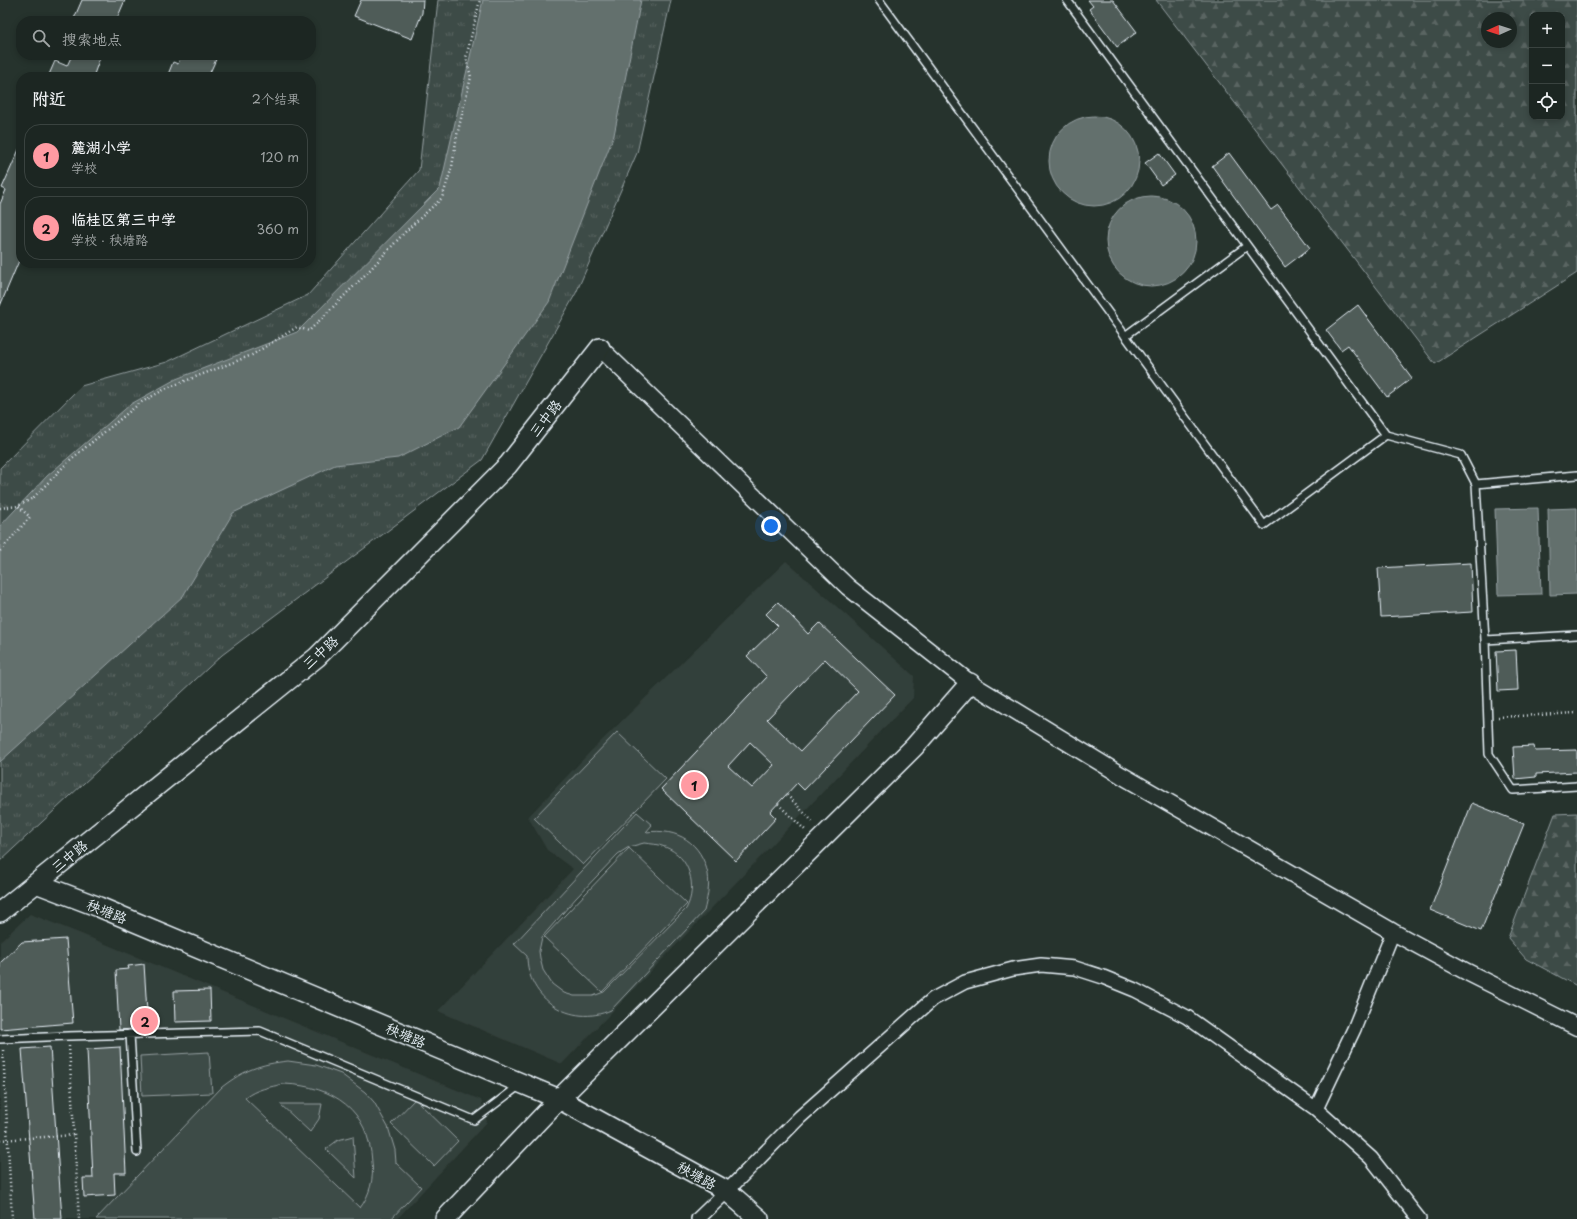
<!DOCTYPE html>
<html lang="zh">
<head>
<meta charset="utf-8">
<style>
  body { margin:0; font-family:"Playpen Sans","LXGW WenKai TC",sans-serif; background:#252e2a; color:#f1f3f6 }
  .controls { position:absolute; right:12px; top:12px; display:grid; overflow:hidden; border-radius:8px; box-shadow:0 2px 6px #0003 }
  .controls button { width:36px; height:36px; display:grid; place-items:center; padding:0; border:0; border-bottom:1px solid #3a4340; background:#1c2622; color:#f1f3f6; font:20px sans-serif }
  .compass { position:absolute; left:1481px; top:12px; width:36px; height:36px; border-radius:50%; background:#1c2622; box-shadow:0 2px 6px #0003; rotate:267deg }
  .you { position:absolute; left:771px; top:526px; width:14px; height:14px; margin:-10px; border:3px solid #fff; border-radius:50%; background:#1a73e8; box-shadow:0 0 0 6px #1a73e833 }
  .badge { display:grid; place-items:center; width:26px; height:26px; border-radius:50%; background:#ff9aa2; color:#111; font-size:13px; font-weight:700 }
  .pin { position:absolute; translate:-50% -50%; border:2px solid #fff; box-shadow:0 1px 4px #0006 }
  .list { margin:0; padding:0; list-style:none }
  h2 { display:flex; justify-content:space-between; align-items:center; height:52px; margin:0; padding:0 16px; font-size:17px }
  h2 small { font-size:13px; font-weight:400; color:#a0a5a5 }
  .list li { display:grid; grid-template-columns:26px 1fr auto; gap:12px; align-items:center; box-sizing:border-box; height:64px; margin:0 8px 8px; padding:0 8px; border:1px solid #3a4340; border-radius:16px }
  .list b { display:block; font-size:15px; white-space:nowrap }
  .list p { margin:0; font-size:13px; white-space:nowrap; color:#a0a5a5 }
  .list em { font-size:13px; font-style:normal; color:#a0a5a5 }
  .icon { flex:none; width:22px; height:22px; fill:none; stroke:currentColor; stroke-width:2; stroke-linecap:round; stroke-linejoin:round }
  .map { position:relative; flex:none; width:1577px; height:1219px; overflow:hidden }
  .search { position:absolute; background:#1c2622; box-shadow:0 2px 6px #0003; left:16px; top:16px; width:300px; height:44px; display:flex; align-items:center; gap:10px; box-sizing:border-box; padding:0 14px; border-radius:16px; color:#a0a5a5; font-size:15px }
  .panel { position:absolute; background:#1c2622; box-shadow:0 2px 6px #0003; left:16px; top:72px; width:300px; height:196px; border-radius:16px }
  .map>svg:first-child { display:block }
</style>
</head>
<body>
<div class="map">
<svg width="1577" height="1219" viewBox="0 0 1577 1219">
  <defs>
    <pattern id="forest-firs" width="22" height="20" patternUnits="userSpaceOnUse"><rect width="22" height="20" fill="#3e4b47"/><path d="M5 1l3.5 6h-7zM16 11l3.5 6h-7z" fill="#5a6562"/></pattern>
    <pattern id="park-tufts" width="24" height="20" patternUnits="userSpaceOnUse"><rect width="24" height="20" fill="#3e4b47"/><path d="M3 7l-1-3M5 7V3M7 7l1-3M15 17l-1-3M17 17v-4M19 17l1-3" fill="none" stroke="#5a6562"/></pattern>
  </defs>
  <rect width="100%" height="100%" fill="#26332d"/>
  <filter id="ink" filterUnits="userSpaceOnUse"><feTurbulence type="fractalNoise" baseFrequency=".025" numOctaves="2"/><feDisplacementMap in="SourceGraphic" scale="8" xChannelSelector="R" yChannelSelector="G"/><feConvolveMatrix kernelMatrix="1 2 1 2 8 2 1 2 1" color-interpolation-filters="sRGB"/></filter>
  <g filter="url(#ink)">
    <path fill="#333f3a" d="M786 561 914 676 913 698 562 1064 438 1011 573 869 547 850 528 817 590 752Z
      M30 914 79 933 481 1100 487 1122 397 1219H0V942Z"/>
    <path fill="url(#forest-firs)" stroke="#939ea0" fill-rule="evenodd" d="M1156 0H1577V273L1435 364ZM1532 15H1562V117H1532ZM1487 18H1511V42H1487Z
      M1577 813V986L1526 959 1508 938 1555 814Z"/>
    <path fill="url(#park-tufts)" stroke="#939ea0" d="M438 0H671L637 153 576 293 482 460 222 655 0 861V468L81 386 167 362 308 295 419 170Z"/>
    <path fill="#3e4b47" stroke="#939ea0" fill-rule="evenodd" d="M617 732 666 779 583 865 534 818Z
      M637 812 652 825 646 832C678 828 701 842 708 874 710 886 707 899 704 911L611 1010C571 1028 527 999 527 956L514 944ZM644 843C651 844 658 844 665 847 690 856 698 887 686 909L604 992 593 996H574L564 993 552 984 543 970 540 958 539 951 542 937 576 898 618 854 629 847Z
      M629 848 687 904 602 992 544 937Z
      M209 1052 212 1093 142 1096 140 1056Z
      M288 1061 316 1065 341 1074 365 1092 374 1102 388 1127 395 1150 396 1163 421 1187 391 1219H96L222 1087C244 1070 260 1064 288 1061ZM284 1084C334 1086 369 1110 372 1162 374 1178 370 1195 360 1208L245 1098C256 1089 270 1087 284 1084Z
      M415 1099 458 1141 434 1166 391 1124Z
      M280 1104H322L319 1119 310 1132Z
      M353 1136 356 1178 326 1149 338 1140Z"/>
    <path fill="#636f6d" stroke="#98a3a5" d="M483 0H641L614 135 549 302 459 427 398 458 335 465 233 513 183 596 0 762V526L47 476 131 404 176 379 297 332 440 188Z
      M1049 161a45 45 0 1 1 90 0a45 45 0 1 1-90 0Z
      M1106 241a45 45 0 1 1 90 0a45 45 0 1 1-90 0Z
      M1538 508 1541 594 1498 595 1495 509Z
      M1577 508V594L1550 595 1548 509Z"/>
    <path fill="#505c59" stroke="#e8f1f8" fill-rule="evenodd" d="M82 0H125L116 21H73Z
      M361 0H423L422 13 412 39 354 16Z
      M1088 0H1113L1137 32 1117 47 1089 9 1093 6Z
      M72 55H101L93 77H48L55 61 67 66Z
      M181 55H218L208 77H167L173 62 178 64Z
      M21 145V256L0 306V204L6 190 2 188Z
      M1159 153 1175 175 1161 185 1145 163Z
      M1229 153 1271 210 1278 205 1310 248 1285 267 1212 166Z
      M1358 305 1412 378 1387 397 1348 345 1341 350 1326 330Z
      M1471 563 1473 612 1381 617 1378 568Z
      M778 602 808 634 819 623 895 695 804 790 797 783 770 812 776 818 736 861 661 789 767 677 747 656 778 626 766 614ZM825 659 858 691 801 751 767 719ZM750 742 774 765 752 788 728 766Z
      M1516 650 1518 690 1498 691 1496 651Z
      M1534 746 1535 751 1577 750V772L1536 774V777L1515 779 1513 747Z
      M1472 803 1524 824 1481 931 1430 910Z
      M66 939 73 1023 0 1029V963L22 942Z
      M144 964 148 1028 119 1030 116 970 129 969 128 966Z
      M210 990 211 1021 175 1022 174 991Z
      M50 1047 62 1219H35L22 1049Z
      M120 1047 126 1173H114L115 1195 84 1197 83 1178H93L87 1049Z"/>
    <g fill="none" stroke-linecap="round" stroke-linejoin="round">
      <g stroke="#e8f1f8" stroke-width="10">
        <path id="service" d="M879 0 1264 525 1386 435
          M1067 0 1386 435 1461 455 1476 484
          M1125 336 1247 246
          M1577 475 1476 484 1485 640 1489 754 1513 790 1577 786
          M1485 640 1577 635
          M130 1034 137 1152
          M0 1039 68 1036 260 1031 474 1120 520 1085"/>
      </g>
      <g stroke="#e8f1f8" stroke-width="16">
        <path id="minor" d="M1316 1109 1354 1029 1393 932
          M698 1219 727 1191 800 1117 933 999 965 982 1013 969 1041 965 1075 968 1103 977 1135 990 1187 1017 1316 1109 1371 1158 1419 1219"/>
      </g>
      <g stroke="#e8f1f8" stroke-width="19">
        <path id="tertiary" d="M600 348 848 587 970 683 1121 775 1393 932 1467 972 1577 1027"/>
      </g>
      <g stroke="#e8f1f8" stroke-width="22">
        <path id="secondary" d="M36 883 99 907 559 1099 727 1191 759 1219
          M0 912 317 657 508 465 600 348
          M445 1219 559 1099 914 747 970 683"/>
      </g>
      <path stroke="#e8f1f8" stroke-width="2.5" stroke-dasharray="1 3" stroke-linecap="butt" d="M0 508 18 506 33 498 70 460 140 403 167 388 252 355 297 327 309 331 365 275 406 231 442 198 452 167 457 135 471 77 466 58 480 0
        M0 551 30 517 18 506
        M1498 717 1577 713
        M787 795 814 823
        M778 804 806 831
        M69 1046 79 1219
        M3 1050 12 1219
        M0 1140 74 1135"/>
      <use href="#service" stroke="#26332d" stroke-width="7"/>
      <use href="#minor" stroke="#26332d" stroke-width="13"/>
      <use href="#tertiary" stroke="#26332d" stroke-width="16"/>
      <use href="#secondary" stroke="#26332d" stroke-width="19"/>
    </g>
  </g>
  <g text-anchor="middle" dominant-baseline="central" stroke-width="3" stroke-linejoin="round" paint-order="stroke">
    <g font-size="14" fill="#e8f1f8" stroke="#26332d">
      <text transform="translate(545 418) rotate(-52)">三中路</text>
      <text transform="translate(320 652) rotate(-42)">三中路</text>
      <text transform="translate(69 856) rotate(-39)">三中路</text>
      <text transform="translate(107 911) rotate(22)">秧塘路</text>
      <text transform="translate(406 1035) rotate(23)">秧塘路</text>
      <text transform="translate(697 1175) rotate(29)">秧塘路</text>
    </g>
  </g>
</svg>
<div class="controls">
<button>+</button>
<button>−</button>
<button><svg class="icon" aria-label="locate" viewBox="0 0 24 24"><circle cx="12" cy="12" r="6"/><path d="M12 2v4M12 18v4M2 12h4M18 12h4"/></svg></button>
</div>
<svg class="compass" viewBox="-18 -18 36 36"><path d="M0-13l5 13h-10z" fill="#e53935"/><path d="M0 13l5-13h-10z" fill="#a0a5a5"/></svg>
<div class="you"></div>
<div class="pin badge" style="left:694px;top:785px">1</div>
<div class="pin badge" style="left:145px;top:1021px">2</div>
<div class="search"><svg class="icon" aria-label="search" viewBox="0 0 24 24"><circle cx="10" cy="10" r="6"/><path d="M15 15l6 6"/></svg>搜索地点</div>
<section class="panel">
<h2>附近<small>2个结果</small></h2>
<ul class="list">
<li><span class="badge">1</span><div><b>麓湖小学</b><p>学校</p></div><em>120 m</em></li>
<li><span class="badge">2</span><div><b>临桂区第三中学</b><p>学校 · 秧塘路</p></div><em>360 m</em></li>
</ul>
</section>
</div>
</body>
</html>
